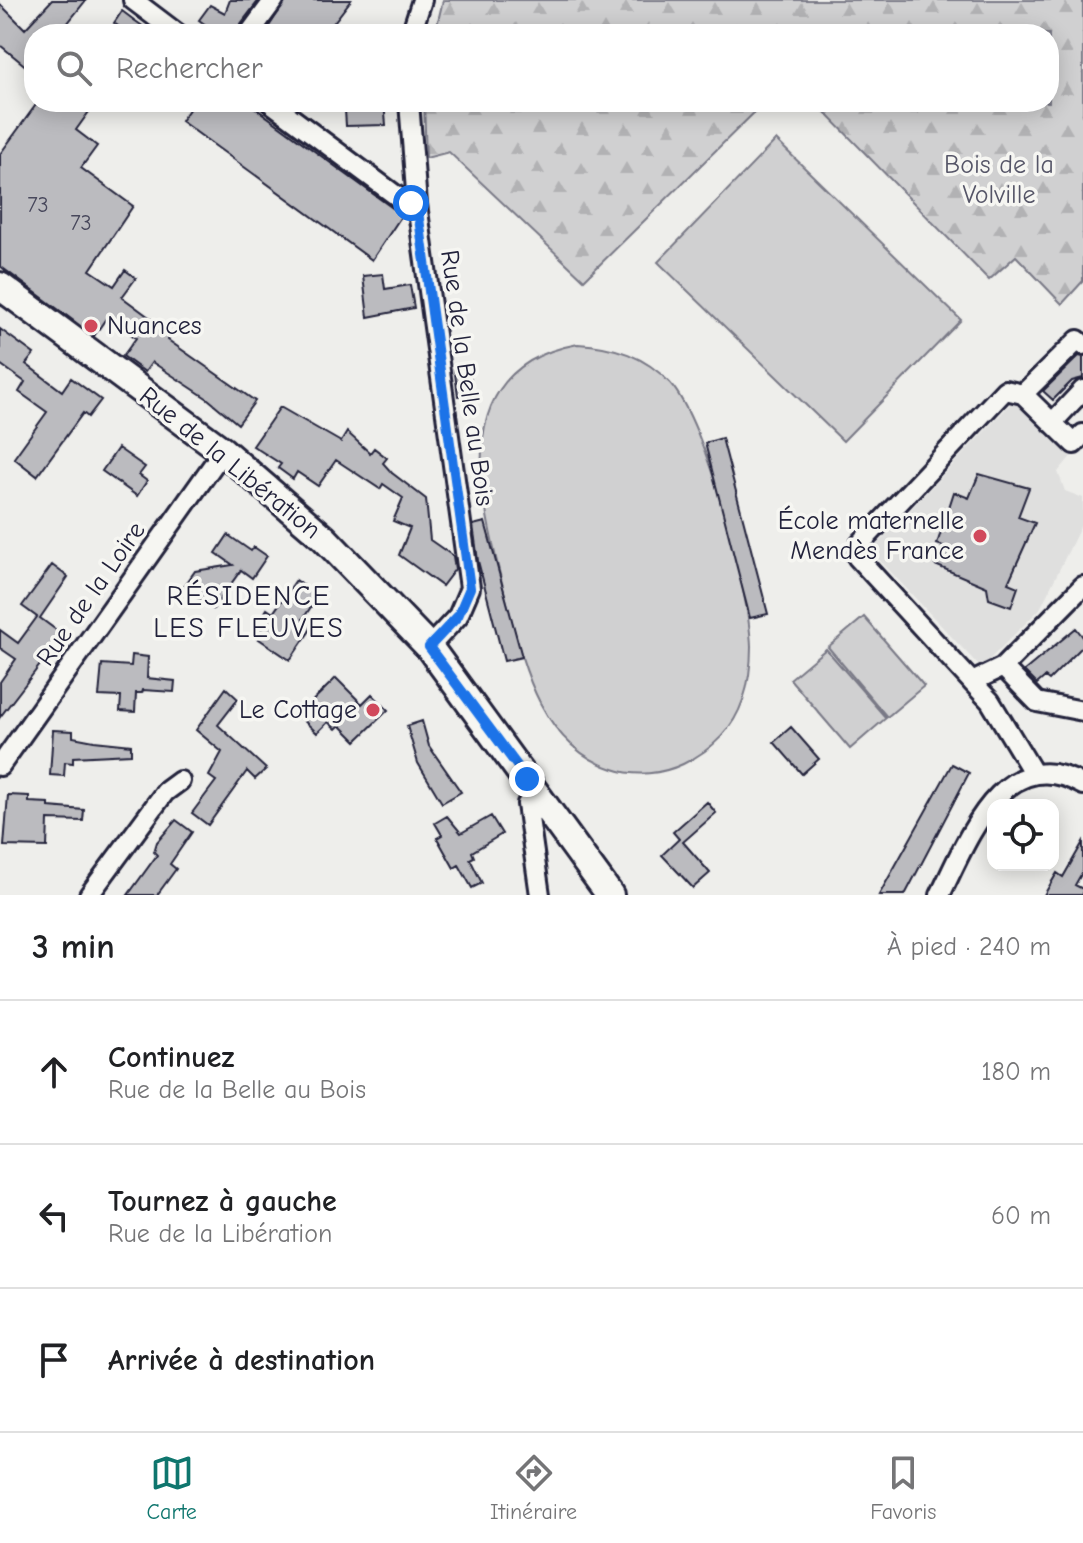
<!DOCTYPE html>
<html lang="fr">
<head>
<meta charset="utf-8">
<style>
  body { margin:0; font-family:"Comic Neue",sans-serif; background:#f6f6f6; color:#202124 }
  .controls { position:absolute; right:24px; bottom:24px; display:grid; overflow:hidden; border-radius:16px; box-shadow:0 4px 20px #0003 }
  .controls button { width:72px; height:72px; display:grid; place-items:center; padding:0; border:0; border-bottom:2px solid #e0e0e0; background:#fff; color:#202124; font:40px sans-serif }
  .stop { position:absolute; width:24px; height:24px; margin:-18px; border:6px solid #1a73e8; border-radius:50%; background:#fff }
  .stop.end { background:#1a73e8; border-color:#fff; box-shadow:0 2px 8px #0008 }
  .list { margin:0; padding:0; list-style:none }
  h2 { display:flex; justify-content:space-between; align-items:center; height:104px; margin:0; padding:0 32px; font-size:34px }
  h2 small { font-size:26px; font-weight:400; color:#757577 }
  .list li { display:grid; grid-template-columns:52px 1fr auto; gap:24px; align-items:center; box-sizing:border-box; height:144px; padding:0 32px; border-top:2px solid #e0e0e0 }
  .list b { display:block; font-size:30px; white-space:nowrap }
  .list p { margin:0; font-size:26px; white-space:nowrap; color:#757577 }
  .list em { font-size:26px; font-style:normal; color:#757577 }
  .icon { flex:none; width:44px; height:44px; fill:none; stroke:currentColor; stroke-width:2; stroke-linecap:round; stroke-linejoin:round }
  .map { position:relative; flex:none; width:1083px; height:895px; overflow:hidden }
  .search { position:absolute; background:#fff; box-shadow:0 4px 20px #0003; left:24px; right:24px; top:24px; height:88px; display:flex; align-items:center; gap:20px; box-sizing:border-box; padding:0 28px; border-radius:32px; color:#757577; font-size:30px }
  .sheet { height:536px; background:#fff }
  nav { display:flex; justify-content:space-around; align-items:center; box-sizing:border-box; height:112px; border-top:2px solid #e0e0e0; background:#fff; font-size:22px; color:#757577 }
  nav a { display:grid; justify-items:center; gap:4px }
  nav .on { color:#0f766e }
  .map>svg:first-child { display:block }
</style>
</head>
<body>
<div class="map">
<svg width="1083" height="895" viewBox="0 0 1083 895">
  <defs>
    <pattern id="forest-firs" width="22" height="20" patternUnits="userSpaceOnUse" patternTransform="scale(2)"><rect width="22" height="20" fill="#d0d0d1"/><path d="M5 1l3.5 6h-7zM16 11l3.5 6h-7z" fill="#b2b2b4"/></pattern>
  </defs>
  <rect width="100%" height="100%" fill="#eeeeeb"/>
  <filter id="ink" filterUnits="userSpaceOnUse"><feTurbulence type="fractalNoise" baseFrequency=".0125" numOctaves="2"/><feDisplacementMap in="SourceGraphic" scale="16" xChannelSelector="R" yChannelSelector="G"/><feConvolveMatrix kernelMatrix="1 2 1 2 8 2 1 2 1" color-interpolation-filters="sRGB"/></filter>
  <g filter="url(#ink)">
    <path fill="#dfdfde" d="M1018 396 1072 455 1058 472 1065 491 1083 498V521L1040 609 981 668 871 551Z"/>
    <path fill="#d0d0d1" stroke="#797986" stroke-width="2" d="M776 140 961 320 843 441 658 262Z
      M578 344C614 346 645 356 670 383 706 423 749 591 751 646 751 663 749 683 743 700 733 730 712 750 683 764 662 774 636 777 613 769 536 744 521 655 503 587 480 494 447 368 578 344Z
      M864 617 924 686 887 717 828 647Z
      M826 649 886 718 850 749 790 679Z"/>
    <path fill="url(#forest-firs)" stroke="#797986" stroke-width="2" d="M443 0H1083V281L1062 304 1016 256 989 280 815 102H1049V34H435Z
      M424 102H765L584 280 449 152 426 158Z"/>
    <path fill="#bbbbbf" stroke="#22223b" stroke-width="2" d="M52 0H86L59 34H34V73L0 45V4L25 29Z
      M230 0H259L233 34H218L199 20 210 5 225 13Z
      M286 0H351L325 34H276L268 28Z
      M122 11 134 20 154 34H113L118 26 114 23Z
      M38 102H96L76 130 97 146 81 168 133 206 90 270 114 286 125 270 136 278 122 297 172 334 168 340 255 401 238 424 208 399 152 362 145 372 123 356 136 338 107 317 94 336 0 266V154Z
      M194 102H247L402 215 372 260 181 121Z
      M384 102 386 125 346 126 345 110 353 109V105Z
      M383 274 385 289 410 285 414 308 368 317 363 276Z
      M0 329 34 354 26 364 62 391 71 378 101 400 88 417 83 413 37 476 14 458 47 412 19 392 25 382 0 364Z
      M1079 356 1083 357V378L1072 381 1053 400 1043 391Z
      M468 364 473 394 458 396 454 366Z
      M280 407 341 442 347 432 370 453 374 448 387 458 383 463 392 473 426 499 430 540 453 556 455 569 442 586 399 555 410 528 393 521 403 498 383 484 380 489 336 460 318 486 297 472 293 479 278 468 281 464 253 446Z
      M722 438 768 614 750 618 705 443Z
      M118 448 145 467 139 475 147 481 137 496 102 471Z
      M979 474 1029 488 1018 517 1035 523 1008 583 1018 587 1011 607 989 599 987 587 935 565 943 546 937 544 954 492 969 498Z
      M485 522 522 657 504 661 478 561 473 525Z
      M228 535 251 551 254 547 267 556 252 578 241 570 213 609 183 588 195 571 233 565 216 553Z
      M52 565 68 577 40 618 63 635 0 717V682L16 659 0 648V630L18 643 37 617 22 606Z
      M296 580 318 596 303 619 313 626 290 660 256 637 264 626 259 622 267 609 273 613Z
      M1076 628 1083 637V646L1049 680 1045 677 1037 684 1024 671Z
      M132 655 148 657 147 678 175 681 174 692 143 690 142 693H136L135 712 120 711 121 697 99 696 102 664 131 666Z
      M336 678 362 704 372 694 388 710 356 741 340 725 336 729 328 722 317 733 298 715Z
      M226 688 238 699 218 725 266 769 255 779 247 771 208 825 192 813 216 781 209 776 222 752 196 730Z
      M422 721 429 746 461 792 442 803 418 763 407 726Z
      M791 727 819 759 802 774 774 742Z
      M53 730 73 731V737L94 741 131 745V754L73 757V763L65 762 64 776 50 775Z
      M952 764 969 773 905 895H879Z
      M8 795 29 796V802L49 803V807L84 810 83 821 48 820 47 847 4 846Z
      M707 802 716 813 683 842 710 873 693 888 662 855 679 839 673 832Z
      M447 816 461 833 491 816 502 834 472 852 474 857 470 859 482 883 472 888 459 865 454 868 437 838 442 835 435 823Z
      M176 820 192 832 170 864 176 869 157 895H128L157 855 154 852 157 842Z
      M1083 842V871L1075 885 1083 889V895H1044L1057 873 1063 877Z"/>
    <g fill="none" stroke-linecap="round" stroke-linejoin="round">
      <g stroke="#22223b" stroke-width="24">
        <path id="street" d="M133 0 178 34
          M249 34 274 0
          M411 34 422 0
          M270 102 398 197 417 204
          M409 102 417 204 470 588 458 616 429 647
          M1023 394 1078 340 1083 345
          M1052 423 1083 390
          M1003 667 1037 702 1083 711
          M972 682 857 557 860 544 1005 390 1023 394 1074 444 1083 434
          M0 766 223 451
          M1034 774 990 701 972 682 1003 667 1083 586
          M537 794 527 804 540 895
          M89 895 165 792 180 781
          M940 895C967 841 1004 739 1083 785"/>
      </g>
      <g stroke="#22223b" stroke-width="32">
        <path id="secondary" d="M0 286 223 451 324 538 429 647 610 895"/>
      </g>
      <use href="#street" stroke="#f6f6f2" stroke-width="18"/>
      <use href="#secondary" stroke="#f6f6f2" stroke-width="26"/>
    </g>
  </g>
  <g fill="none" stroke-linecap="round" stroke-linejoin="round" filter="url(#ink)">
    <path stroke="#1a73e8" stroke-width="10" d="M411 203 417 204 470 588 458 616 429 647 527 779"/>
  </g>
  <g fill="#d1495b" stroke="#f6f6f2" stroke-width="3">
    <circle cx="91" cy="326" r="8"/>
    <circle cx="980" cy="536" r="8"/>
    <circle cx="373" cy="710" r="8"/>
  </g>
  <g text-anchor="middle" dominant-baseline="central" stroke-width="7" stroke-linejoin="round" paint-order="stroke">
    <g font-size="22" fill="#48485c">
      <text x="38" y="205">73</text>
      <text x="81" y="223">73</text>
    </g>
    <g font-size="26" fill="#565668" stroke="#f6f6f2">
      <text x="999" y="165">Bois de la<tspan x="999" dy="30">Volville</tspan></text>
    </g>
    <g font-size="26" fill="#22223b" stroke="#f6f6f2" text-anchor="end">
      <text x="107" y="326" text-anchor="start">Nuances</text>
      <text x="964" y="521">École maternelle<tspan x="964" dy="30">Mendès France</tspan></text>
      <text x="357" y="710">Le Cottage</text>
    </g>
    <g font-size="26" fill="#22223b" stroke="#f6f6f2">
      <text transform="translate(467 378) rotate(82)">Rue de la Belle au Bois</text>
      <text transform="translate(230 463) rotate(39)">Rue de la Libération</text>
      <text transform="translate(91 594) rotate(-55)">Rue de la Loire</text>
    </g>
    <g font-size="28" letter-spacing="2" fill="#22223b" stroke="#f6f6f2">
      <text x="249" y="596">RÉSIDENCE<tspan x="249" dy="32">LES FLEUVES</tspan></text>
    </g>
  </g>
</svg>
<div class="controls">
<button><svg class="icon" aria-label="locate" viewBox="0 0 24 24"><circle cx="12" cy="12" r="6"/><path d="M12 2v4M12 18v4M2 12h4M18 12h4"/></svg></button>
</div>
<div class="stop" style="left:411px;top:203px"></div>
<div class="stop end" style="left:527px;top:779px"></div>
<div class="search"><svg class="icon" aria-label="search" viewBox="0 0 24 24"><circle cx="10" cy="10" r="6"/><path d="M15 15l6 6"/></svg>Rechercher</div>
</div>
<section class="sheet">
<h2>3 min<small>À pied · 240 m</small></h2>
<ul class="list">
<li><svg class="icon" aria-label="ahead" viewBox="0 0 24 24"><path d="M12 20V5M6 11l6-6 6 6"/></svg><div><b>Continuez</b><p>Rue de la Belle au Bois</p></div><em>180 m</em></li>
<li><svg class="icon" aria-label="left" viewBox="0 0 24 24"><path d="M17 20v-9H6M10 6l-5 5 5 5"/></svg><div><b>Tournez à gauche</b><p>Rue de la Libération</p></div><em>60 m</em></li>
<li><svg class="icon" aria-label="arrive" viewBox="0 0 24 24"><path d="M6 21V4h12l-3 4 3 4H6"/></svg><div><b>Arrivée à destination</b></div></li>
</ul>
</section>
<nav>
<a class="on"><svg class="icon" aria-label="map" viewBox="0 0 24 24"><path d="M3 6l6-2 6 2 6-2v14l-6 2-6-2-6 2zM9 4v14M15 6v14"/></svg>Carte</a>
<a><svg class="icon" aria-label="directions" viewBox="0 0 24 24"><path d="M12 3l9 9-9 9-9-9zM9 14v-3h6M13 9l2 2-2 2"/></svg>Itinéraire</a>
<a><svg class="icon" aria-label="saved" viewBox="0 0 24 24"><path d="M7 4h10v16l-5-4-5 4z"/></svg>Favoris</a>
</nav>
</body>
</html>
